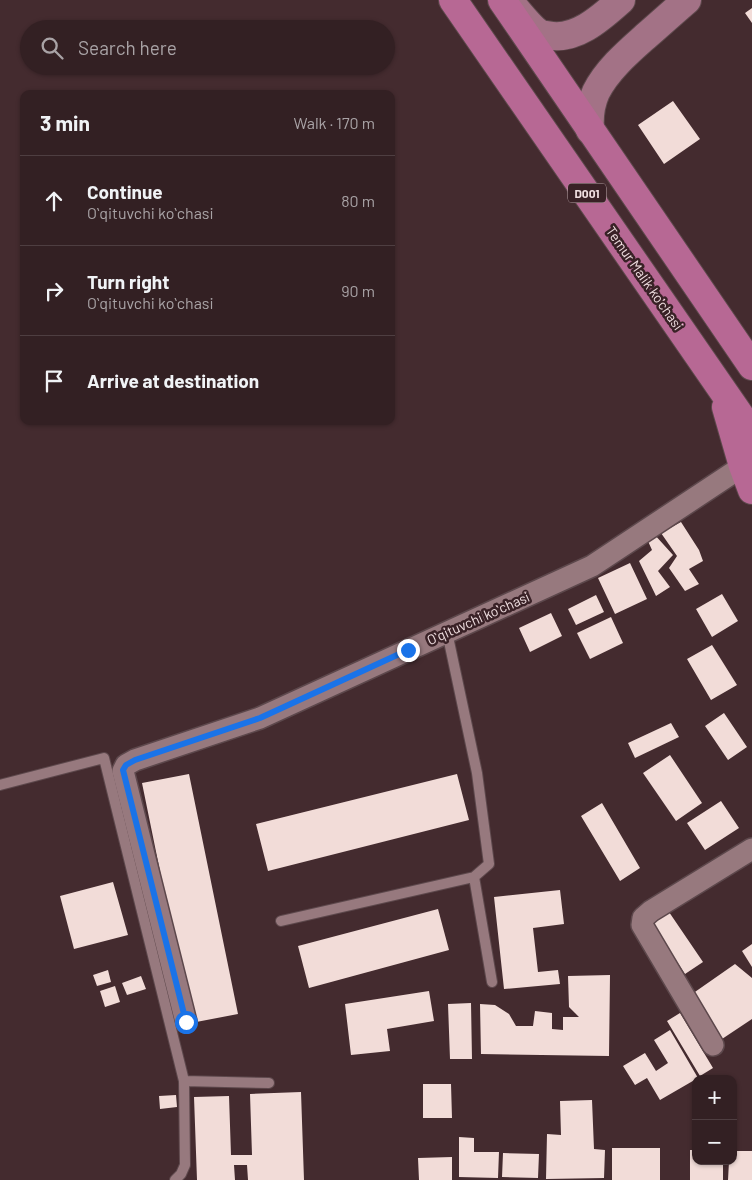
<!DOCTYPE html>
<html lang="en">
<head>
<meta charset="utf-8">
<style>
  body { margin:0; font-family:Barlow,sans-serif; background:#3e2d30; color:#f1f3f6 }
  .controls { position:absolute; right:15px; bottom:15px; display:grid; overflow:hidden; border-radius:10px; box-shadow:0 1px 4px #0004 }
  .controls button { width:45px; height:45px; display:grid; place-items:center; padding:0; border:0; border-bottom:1px solid #4e3e41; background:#332023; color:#f1f3f6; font:25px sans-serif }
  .stop { position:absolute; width:15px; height:15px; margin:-11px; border:4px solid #1a73e8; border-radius:50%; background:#fff }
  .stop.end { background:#1a73e8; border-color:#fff; box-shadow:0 1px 5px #0008 }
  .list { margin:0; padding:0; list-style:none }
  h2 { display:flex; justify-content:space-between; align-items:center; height:65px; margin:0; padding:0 20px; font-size:21px }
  h2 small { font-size:16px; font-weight:400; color:#a9a3a6 }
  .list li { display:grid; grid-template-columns:32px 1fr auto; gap:15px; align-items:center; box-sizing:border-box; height:90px; padding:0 20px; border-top:1px solid #4e3e41 }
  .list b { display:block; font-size:19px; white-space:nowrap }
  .list p { margin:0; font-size:16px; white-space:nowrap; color:#a9a3a6 }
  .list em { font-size:16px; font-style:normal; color:#a9a3a6 }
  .icon { flex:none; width:28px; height:28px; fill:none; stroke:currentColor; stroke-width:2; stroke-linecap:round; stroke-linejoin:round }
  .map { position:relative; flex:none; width:752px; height:1180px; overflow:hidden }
  .search { position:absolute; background:#332023; box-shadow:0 1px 4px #0004; left:20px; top:20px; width:375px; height:55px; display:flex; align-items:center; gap:12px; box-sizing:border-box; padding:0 18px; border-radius:28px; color:#a9a3a6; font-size:19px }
  .panel { position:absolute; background:#332023; box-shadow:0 1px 4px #0004; left:20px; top:90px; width:375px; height:335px; border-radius:10px }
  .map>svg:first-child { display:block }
</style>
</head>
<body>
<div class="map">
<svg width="752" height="1180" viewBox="0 0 752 1180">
  <rect width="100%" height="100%" fill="#442b2f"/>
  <path fill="#f2dcd8" d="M752 8V23L745 13Z
    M673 101 700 139 664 164 638 125Z
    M681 522 699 550 703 561 689 569 699 584 685 591 669 568 677 556 661 533Z
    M654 534 673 555 658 571 670 587 656 596 639 561 652 550 647 539Z
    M630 563 647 599 615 614 598 578Z
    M722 594 738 621 712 637 696 609Z
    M596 595 604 612 576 625 568 609Z
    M551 613 562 636 530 652 519 628Z
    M611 617 623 643 590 659 577 633Z
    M712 645 737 685 711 700 687 659Z
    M724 713 747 747 728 760 705 726Z
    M671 723 679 737 635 758 628 743Z
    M670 755 702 803 676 821 643 773Z
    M189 774 238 1014 191 1023 142 783Z
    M457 774 469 820 268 871 256 824Z
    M721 801 739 828 705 850 687 823Z
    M602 803 640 868 620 881 581 816Z
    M113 882 128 935 74 949 60 896Z
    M560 890 564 924 533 928 538 972 558 970 560 984 504 989 494 897Z
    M438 909 449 950 309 988 298 946Z
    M669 912 703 962 685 974 652 924Z
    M752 944V967L742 951Z
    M735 964 752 978V1019L722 1039 692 994Z
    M108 970 111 982 97 986 93 975Z
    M610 975 609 1056 481 1054 480 1004 495 1005 509 1014 516 1026H533L535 1011 552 1013V1029L563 1030V1017H579L569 1007 568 976Z
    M141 976 146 989 127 995 122 983Z
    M115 986 120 1002 105 1007 100 991Z
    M429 991 434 1021 387 1029 390 1051 351 1055 345 1004Z
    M471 1003 472 1059H450L448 1004Z
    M680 1013 713 1068 700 1076 667 1021Z
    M670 1030 698 1078 660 1100 647 1078 635 1085 623 1066 645 1053 656 1071 668 1063 654 1040Z
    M423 1084H451L452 1118H423Z
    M301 1092 304 1180H248L247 1165H234L235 1180H197L194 1097 229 1096 231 1155H252L250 1094Z
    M176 1095 177 1107 160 1109 159 1096Z
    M592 1100 594 1149 605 1150 604 1178 546 1179 547 1134 561 1135 560 1101Z
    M459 1137 474 1138V1152H499L498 1178 459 1177Z
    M612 1148H660V1180H612Z
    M690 1150H696V1161H723V1180H690Z
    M733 1151H752V1180H728L729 1161H733Z
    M503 1153 539 1154 538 1178 502 1177Z
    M452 1157V1180H419L418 1158Z"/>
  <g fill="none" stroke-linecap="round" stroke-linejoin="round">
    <g stroke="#5d484c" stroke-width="12">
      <path id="service" d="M0 785 104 758 184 1081 185 1165 181 1174 175 1180
        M474 877 492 982
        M281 921 474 877 489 864 477 773 447 632
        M184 1081 269 1083"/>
    </g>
    <g stroke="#5d484c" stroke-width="24">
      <path id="minor" d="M186 1022 123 771 126 765 135 760 260 718 592 566 743 466 752 458
        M713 1045 642 925 643 918 651 911 752 849"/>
    </g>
    <g stroke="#5d484c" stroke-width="30">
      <path id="secondary" d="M515 8C520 14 534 30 539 33 542 35 544 35 547 35 575 42 602 17 621 0
        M590 130C589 117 591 103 596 92 607 70 628 52 646 36 660 24 673 12 687 0"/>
    </g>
    <g stroke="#5d484c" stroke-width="30">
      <path id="trunk" d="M453 0 752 433
        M502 0 752 366
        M726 407 743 466 752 490"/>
    </g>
    <use href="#service" stroke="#97797e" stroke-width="10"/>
    <use href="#minor" stroke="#97797e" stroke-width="21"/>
    <use href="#secondary" stroke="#a37286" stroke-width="28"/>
    <use href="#trunk" stroke="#b76894" stroke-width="28"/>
  </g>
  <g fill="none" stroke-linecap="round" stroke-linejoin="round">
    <path stroke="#1a73e8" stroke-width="6" d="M186 1022 123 770 126 765 135 760 260 718 408 650"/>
  </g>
  <g text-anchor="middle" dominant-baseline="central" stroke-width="5" stroke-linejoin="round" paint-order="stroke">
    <rect fill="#392126" stroke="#b9a6a9" stroke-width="1" x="568" y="183.5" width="38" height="19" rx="4"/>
    <g font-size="12" font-weight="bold" fill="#f0dfe1">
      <text x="587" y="193">D001</text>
    </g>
    <g font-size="14" fill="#f0dfe1" stroke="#392126">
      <text transform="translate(645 278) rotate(55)">Temur Malik ko'chasi</text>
      <text transform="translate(478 618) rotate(-24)">Oʻqituvchi koʻchasi</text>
    </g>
  </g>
</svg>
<div class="controls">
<button>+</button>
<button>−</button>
</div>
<div class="stop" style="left:186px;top:1022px"></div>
<div class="stop end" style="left:408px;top:650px"></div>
<div class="search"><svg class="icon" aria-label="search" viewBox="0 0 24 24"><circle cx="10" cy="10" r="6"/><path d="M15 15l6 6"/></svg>Search here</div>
<section class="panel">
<h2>3 min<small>Walk · 170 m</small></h2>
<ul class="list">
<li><svg class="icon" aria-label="ahead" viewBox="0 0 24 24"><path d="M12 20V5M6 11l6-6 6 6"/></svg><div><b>Continue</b><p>Oʻqituvchi koʻchasi</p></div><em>80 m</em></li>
<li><svg class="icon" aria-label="right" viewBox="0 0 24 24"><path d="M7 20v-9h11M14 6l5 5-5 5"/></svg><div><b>Turn right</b><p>Oʻqituvchi koʻchasi</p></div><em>90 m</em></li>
<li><svg class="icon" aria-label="arrive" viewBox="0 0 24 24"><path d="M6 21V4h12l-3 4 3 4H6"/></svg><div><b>Arrive at destination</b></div></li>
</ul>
</section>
</div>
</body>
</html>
